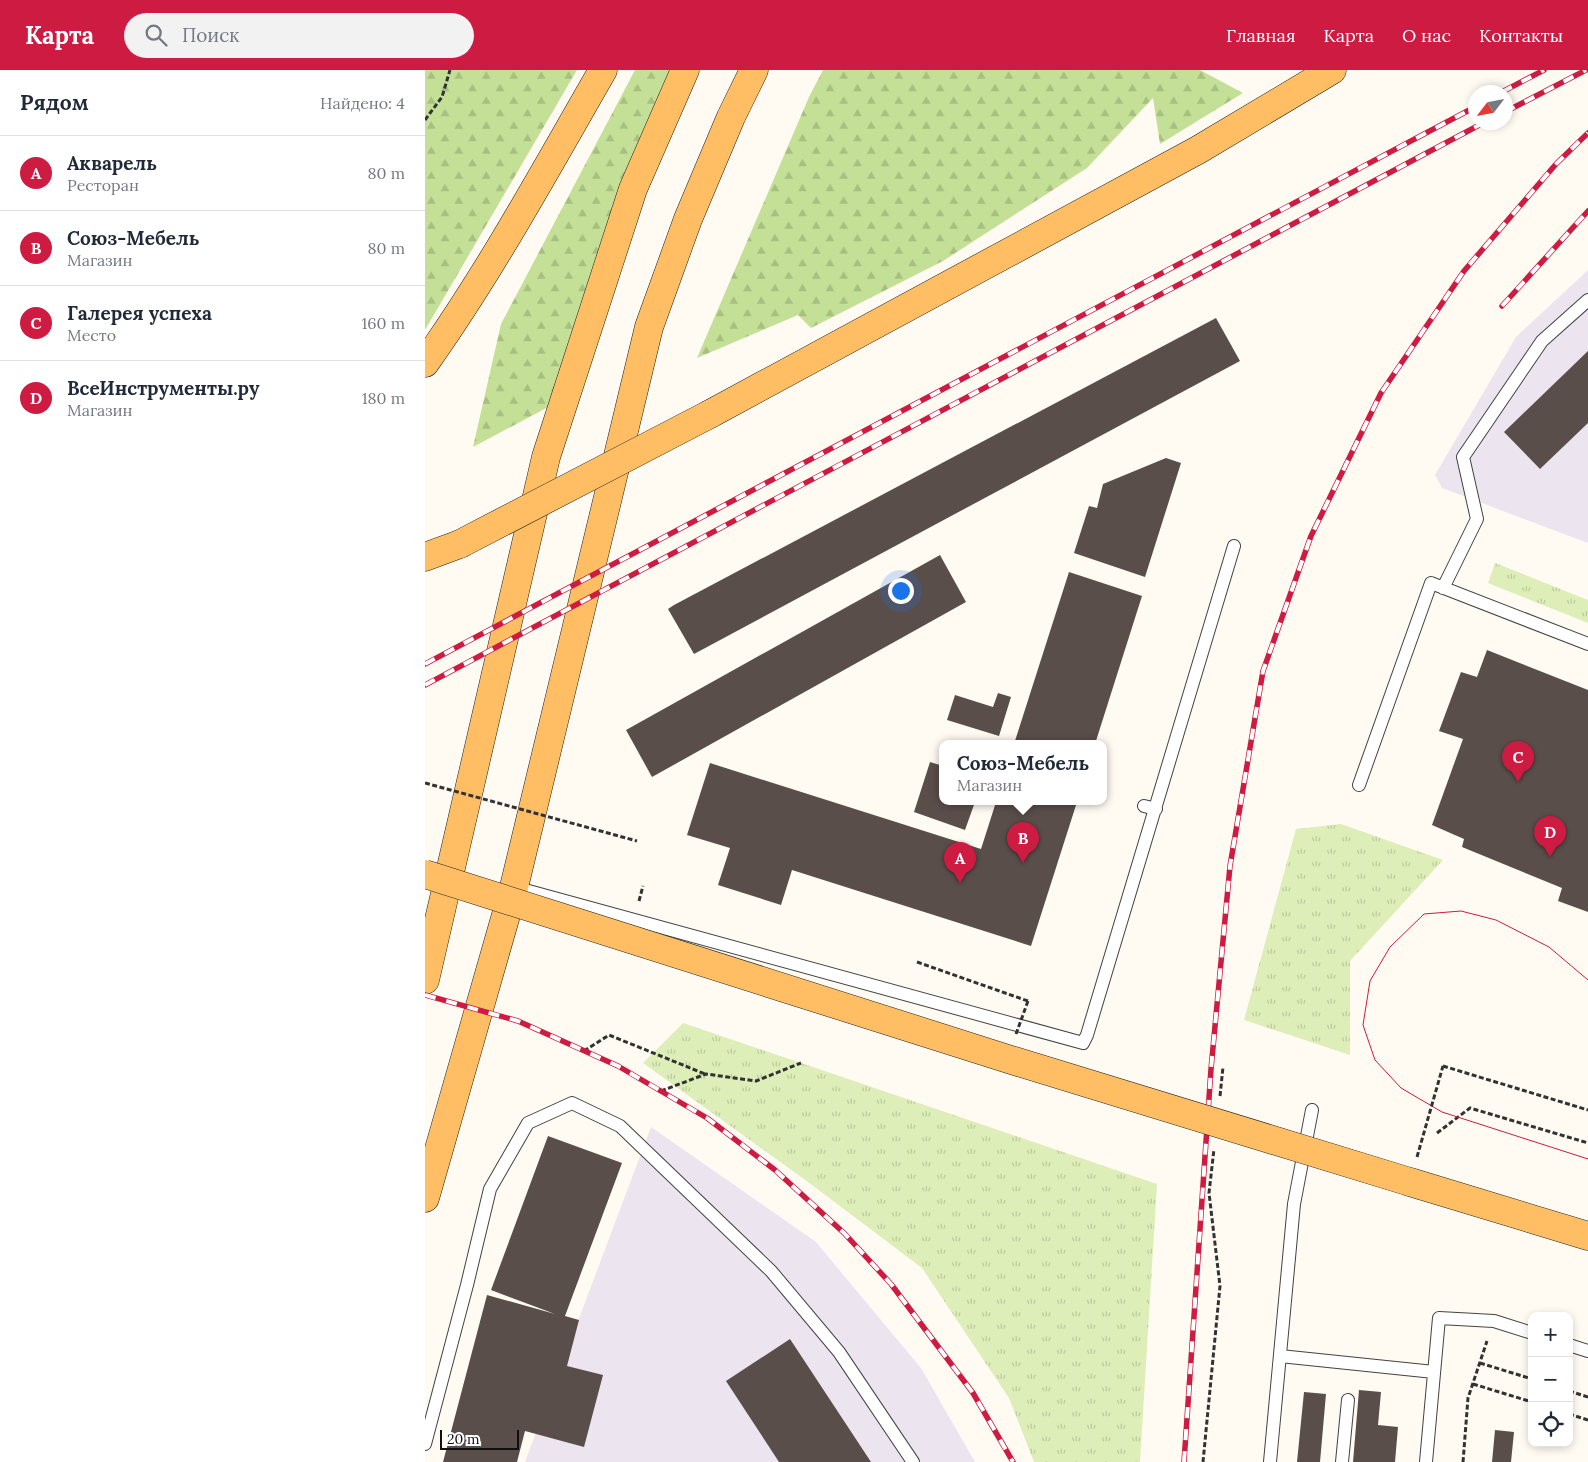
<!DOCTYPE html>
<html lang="ru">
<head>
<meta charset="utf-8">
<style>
  body { margin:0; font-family:Lora,serif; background:#f2f2f3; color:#1f2937 }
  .controls { position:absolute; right:15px; bottom:15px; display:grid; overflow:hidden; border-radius:10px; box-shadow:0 2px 8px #0003 }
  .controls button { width:45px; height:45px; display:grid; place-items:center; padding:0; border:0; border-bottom:1px solid #e0e1e3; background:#fff; color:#1f2937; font:25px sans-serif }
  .compass { position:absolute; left:1043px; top:15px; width:45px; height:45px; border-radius:50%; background:#fff; box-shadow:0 2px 8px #0003; rotate:238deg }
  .scale { position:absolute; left:15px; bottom:12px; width:79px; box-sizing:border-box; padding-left:5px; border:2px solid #101010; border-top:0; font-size:14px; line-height:18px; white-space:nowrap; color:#101010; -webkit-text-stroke:4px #fff; paint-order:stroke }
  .you { position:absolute; left:475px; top:520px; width:18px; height:18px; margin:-12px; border:4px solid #fff; border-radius:50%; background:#1a73e8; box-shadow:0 0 0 8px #1a73e833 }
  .badge { display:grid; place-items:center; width:32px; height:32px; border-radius:50%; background:#cd1b42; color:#fff; font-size:16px; font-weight:700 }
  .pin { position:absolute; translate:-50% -41px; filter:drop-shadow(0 1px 2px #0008) }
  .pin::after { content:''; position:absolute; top:26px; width:18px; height:15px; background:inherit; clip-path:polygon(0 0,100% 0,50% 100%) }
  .popup { position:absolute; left:514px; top:670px; width:168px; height:65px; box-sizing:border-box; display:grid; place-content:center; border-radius:10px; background:#fff; filter:drop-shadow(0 1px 4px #0005); font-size:16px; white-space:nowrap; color:#747a83 }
  .popup b { font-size:19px; color:#1f2937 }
  .popup::after { content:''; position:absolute; left:50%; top:100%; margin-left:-10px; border:10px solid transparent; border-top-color:#fff }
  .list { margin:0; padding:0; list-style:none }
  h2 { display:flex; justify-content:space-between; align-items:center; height:65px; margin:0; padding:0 20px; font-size:21px }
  h2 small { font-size:16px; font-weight:400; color:#747a83 }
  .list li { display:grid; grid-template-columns:32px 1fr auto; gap:15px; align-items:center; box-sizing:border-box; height:75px; padding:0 20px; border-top:1px solid #e0e1e3 }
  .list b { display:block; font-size:19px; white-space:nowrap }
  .list p { margin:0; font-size:16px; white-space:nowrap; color:#747a83 }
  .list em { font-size:16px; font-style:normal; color:#747a83 }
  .icon { flex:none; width:28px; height:28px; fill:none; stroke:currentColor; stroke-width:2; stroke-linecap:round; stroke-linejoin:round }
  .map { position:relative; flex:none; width:1163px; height:1392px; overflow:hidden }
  header { display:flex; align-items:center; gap:30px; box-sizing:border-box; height:70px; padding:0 25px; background:#cd1b42; color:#fff }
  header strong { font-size:24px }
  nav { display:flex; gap:28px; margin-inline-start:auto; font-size:18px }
  .search { width:350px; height:45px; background:#f2f2f3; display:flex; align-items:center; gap:12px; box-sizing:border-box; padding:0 18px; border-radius:28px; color:#747a83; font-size:19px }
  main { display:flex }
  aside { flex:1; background:#fff }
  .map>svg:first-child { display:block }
</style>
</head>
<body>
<header>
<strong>Карта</strong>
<div class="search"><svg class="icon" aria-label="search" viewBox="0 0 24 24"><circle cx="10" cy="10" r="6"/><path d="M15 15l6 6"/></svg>Поиск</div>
<nav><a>Главная</a><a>Карта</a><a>О нас</a><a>Контакты</a></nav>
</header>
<main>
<aside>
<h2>Рядом<small>Найдено: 4</small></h2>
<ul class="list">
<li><span class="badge">A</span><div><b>Акварель</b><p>Ресторан</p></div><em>80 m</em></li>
<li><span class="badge">B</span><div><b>Союз-Мебель</b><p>Магазин</p></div><em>80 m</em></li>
<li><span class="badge">C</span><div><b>Галерея успеха</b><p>Место</p></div><em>160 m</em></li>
<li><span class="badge">D</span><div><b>ВсеИнструменты.ру</b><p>Магазин</p></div><em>180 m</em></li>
</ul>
</aside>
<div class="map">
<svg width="1163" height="1392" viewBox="0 0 1163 1392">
  <defs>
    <pattern id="grass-tufts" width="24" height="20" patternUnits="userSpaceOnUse" patternTransform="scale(1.25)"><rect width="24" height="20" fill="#ddeeb8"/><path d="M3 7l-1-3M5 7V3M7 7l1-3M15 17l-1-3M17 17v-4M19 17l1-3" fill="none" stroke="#bdcb9d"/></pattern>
    <pattern id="forest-firs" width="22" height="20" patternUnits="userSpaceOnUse" patternTransform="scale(1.25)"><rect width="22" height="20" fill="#c4e096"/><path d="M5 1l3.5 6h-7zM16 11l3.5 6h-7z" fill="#a7bf80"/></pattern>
  </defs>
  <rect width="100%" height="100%" fill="#fffbf3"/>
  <path fill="#ece4ef" d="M1163 200V473L1017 418 1010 405 1091 267Z
    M226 1057 391 1172 496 1298 550 1392H100Z"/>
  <path fill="url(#grass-tufts)" d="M1070 493 1163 530V553L1063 513Z
    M916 754 1018 790 925 891V985L819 950 871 759Z
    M258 953 732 1114 715 1392H609L584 1328 497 1198 383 1112 218 993Z"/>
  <path fill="url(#forest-firs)" d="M0 0H152L0 260Z
    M210 0H251L127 335 48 377 76 254Z
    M398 0H775L818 23 735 74 728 28 662 98 518 191 386 258 373 245 272 288 384 27Z"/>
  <path fill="#5a4e4b" d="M791 248 815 291 269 584 243 539 249 535Z
    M1163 281V353L1115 399 1079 362Z
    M741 388 756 393 720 507 649 483 664 436 672 438 678 414Z
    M515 485 541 532 227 707 201 660Z
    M644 502 717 526 670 674H589Z
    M1062 580 1163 620V842L1133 831 1137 818 1037 777 1039 769 1007 755 1038 669 1014 661 1036 602 1052 607Z
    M573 623 586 627 574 666 522 650 530 625 568 637Z
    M505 692 518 696V732H550L540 760 489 742Z
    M285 693 556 779 571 732H652L606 876 367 800 356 835 293 815 305 778 262 765Z
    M123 1066 197 1093 140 1246 154 1250 142 1296 178 1305 159 1377 100 1361 92 1392H18L62 1225 130 1244 66 1220Z
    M365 1269 446 1392H354L301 1311Z
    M934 1320 956 1322 953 1355 973 1357 970 1392H928Z
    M879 1322 901 1324 895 1392H872Z
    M1070 1360 1089 1362 1086 1392H1067Z"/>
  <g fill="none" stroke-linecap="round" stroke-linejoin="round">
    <g stroke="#434343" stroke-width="14">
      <path id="service" d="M1018 518 1052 449 1038 387 1117 271 1163 230
        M934 715 1006 513 1163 574
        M719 736 731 739
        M89 817 658 973 662 965 809 476
        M1144 1275 1163 1281
        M855 1286 1009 1302
        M0 1374 42 1215 65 1119 103 1053 147 1033 195 1056 346 1201 414 1282 488 1392
        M845 1392 869 1134 887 1040
        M917 1392 923 1330
        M1001 1392 1014 1248 1069 1251 1107 1263"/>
    </g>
    <g stroke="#212121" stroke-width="29">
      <path id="primary" d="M0 293C66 200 121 99 178 0
        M285 344 773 80 907 0
        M0 487 35 474
        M0 910 121 387 208 119 260 0
        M985 1112 1163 1166
        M0 1128 89 817 224 257 263 149 306 47 329 0"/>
    </g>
    <path stroke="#323232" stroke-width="3" stroke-dasharray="5 2.5" stroke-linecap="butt" d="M0 50 17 27 25 0
      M214 831 218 816
      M492 892 603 931
      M159 981 184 965 280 1004
      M1018 996 1163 1040
      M236 1021 281 1004 331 1011 376 993
      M795 1026 798 997
      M1012 1063 1045 1038 1163 1073
      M1055 1293 1107 1309
      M1048 1314 1107 1332
      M1144 1321 1163 1327
      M1144 1344 1163 1350
      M778 1392 795 1216 784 1123 789 1079
      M1038 1392 1043 1328 1062 1271"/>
    <use href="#service" stroke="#fff" stroke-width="12"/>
    <use href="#primary" stroke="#ffbe63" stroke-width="28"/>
    <path stroke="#cd1b42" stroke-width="1" d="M1163 910 1124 877 1071 850 1036 841 999 844 965 877 945 911 938 955 950 990 976 1018 1017 1042 1163 1089"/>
    <g stroke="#cd1b42" stroke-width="5.5">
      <path id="rail" d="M1077 22 1119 0
        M1080 42 1161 0
        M1077 236 1163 141
        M0 594 1050 37
        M0 615 1060 52
        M0 925 93 951 193 996 282 1048 350 1100 419 1163 466 1214 548 1323 588 1392
        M759 1392 786 999 805 796 838 601 886 466 956 323 1039 201 1131 94 1163 63"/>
    </g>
    <use href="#rail" stroke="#fff" stroke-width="4" stroke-dasharray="11" stroke-linecap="butt"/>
    <g stroke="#212121" stroke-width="29" stroke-linecap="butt">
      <path id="primary-bridge" d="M35 474 285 344
        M0 804 583 989 985 1112"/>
    </g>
    <path stroke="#323232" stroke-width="3" stroke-dasharray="5 2.5" stroke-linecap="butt" d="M0 713 212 771
      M591 964 603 931
      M992 1087 1018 996"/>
    <use href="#primary-bridge" stroke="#ffbe63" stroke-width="28"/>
  </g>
</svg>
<div class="controls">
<button>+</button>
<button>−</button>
<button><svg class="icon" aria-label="locate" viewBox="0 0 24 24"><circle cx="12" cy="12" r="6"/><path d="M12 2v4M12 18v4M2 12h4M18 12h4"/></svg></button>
</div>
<svg class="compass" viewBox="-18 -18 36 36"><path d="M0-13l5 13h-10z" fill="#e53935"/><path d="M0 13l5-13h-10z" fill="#747a83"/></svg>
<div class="scale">20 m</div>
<div class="you"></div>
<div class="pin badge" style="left:535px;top:813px">A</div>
<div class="pin badge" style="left:598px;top:793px">B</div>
<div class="popup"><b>Союз-Мебель</b>Магазин</div>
<div class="pin badge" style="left:1093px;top:712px">C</div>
<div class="pin badge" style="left:1125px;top:787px">D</div>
</div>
</main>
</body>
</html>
